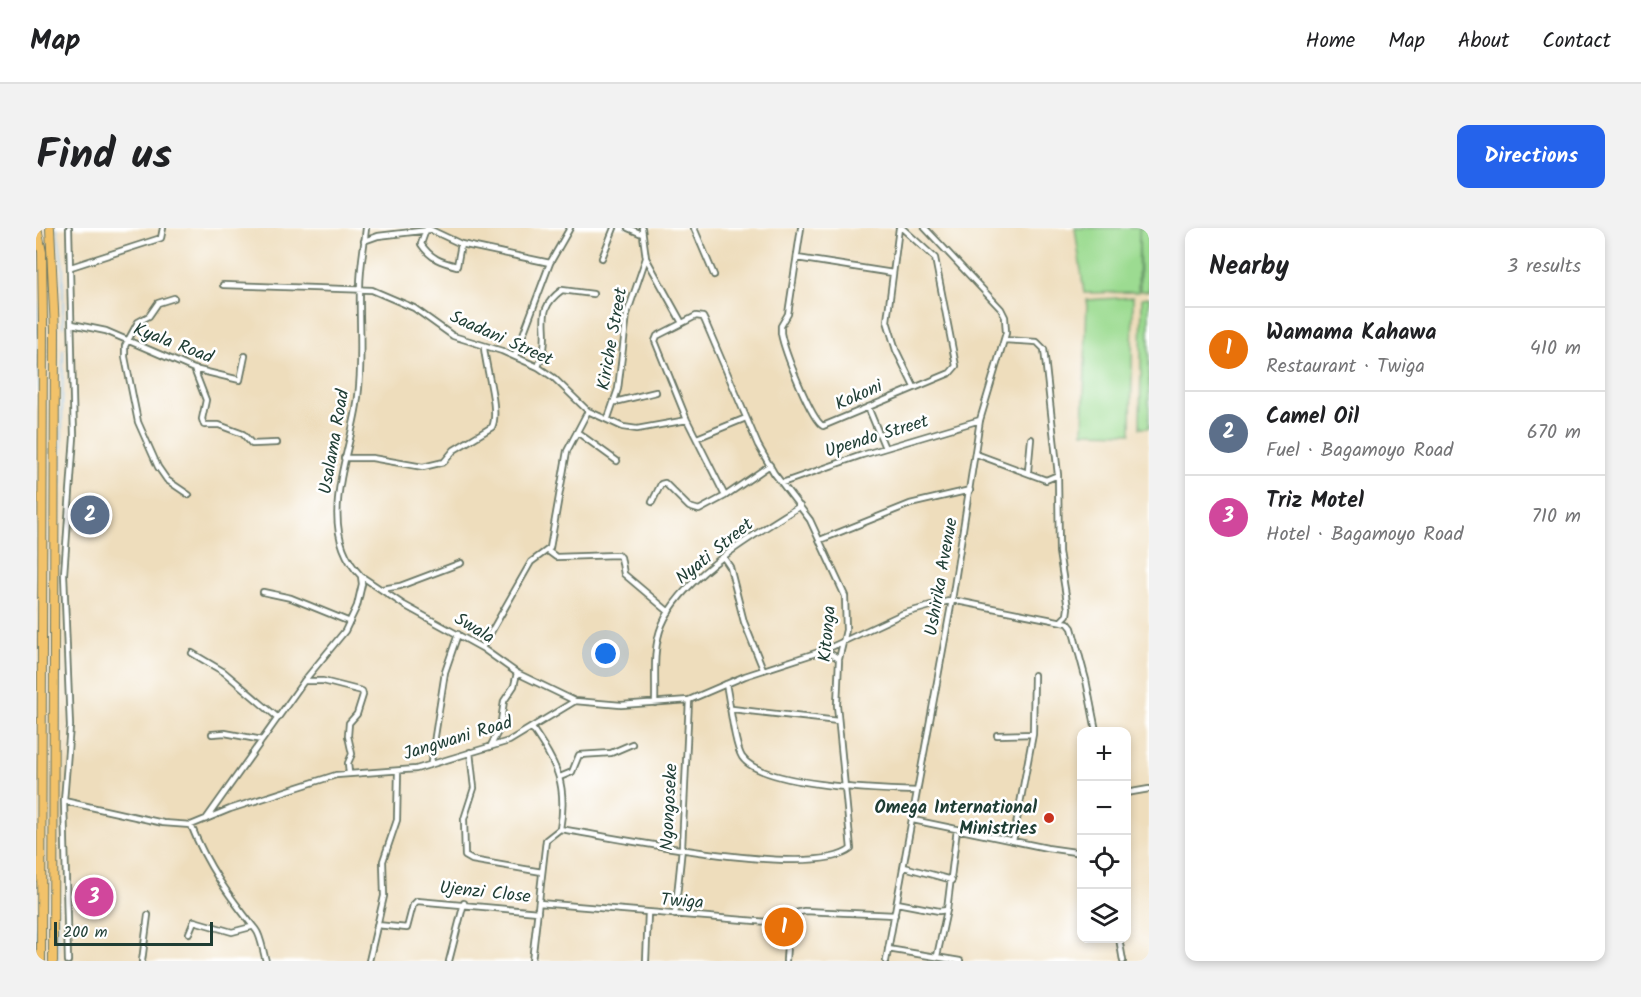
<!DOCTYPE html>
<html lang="en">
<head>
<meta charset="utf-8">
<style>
  body { margin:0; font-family:Kalam,sans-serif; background:#f2f2f2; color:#202124 }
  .controls { position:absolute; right:18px; bottom:18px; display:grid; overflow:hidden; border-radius:12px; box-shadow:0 3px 9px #0003 }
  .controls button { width:54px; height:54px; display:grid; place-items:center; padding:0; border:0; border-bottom:2px solid #e0e0e0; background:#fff; color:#202124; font:30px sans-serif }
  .scale { position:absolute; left:18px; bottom:15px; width:159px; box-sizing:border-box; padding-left:6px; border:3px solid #1f3d34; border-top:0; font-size:16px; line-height:21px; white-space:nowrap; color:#1f3d34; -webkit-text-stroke:4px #fff; paint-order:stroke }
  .you { position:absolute; left:570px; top:426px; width:21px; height:21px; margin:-15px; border:4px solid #fff; border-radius:50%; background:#1a73e8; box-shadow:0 0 0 9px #1a73e833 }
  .badge { display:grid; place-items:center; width:39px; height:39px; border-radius:50%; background:#2563eb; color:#fff; font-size:20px; font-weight:700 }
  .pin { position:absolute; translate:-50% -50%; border:3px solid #fff; box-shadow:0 2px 6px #0006 }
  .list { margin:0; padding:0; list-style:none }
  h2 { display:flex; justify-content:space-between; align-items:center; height:78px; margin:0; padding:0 24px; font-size:26px }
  h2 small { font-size:20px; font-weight:400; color:#757577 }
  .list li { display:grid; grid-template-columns:39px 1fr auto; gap:18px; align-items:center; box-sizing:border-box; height:84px; padding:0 24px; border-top:2px solid #e0e0e0 }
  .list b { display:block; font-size:22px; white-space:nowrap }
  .list p { margin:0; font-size:20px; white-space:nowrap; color:#757577 }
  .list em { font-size:20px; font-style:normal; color:#757577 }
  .icon { flex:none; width:33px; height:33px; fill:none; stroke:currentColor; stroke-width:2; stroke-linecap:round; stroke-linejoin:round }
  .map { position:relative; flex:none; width:1113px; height:733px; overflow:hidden; border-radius:12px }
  header { display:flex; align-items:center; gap:36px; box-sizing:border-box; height:84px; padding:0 30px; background:#fff; border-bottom:2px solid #e0e0e0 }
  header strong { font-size:28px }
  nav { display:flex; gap:33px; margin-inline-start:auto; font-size:21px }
  .intro { display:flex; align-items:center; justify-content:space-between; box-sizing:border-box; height:144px; padding:0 36px }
  h1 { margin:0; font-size:42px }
  .button { padding:15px 27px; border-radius:12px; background:#2563eb; color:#fff; font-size:21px; font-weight:700 }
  main { display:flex; gap:36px; padding:0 36px }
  aside { flex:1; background:#fff; border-radius:12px; box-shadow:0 3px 9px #0003 }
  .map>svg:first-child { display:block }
</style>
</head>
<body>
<header>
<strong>Map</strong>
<nav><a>Home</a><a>Map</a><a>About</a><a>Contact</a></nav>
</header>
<div class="intro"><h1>Find us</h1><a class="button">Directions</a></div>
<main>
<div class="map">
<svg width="1113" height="733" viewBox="0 0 1113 733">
  <rect width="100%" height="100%" fill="#fff"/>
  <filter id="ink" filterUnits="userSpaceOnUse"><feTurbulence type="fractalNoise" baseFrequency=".0167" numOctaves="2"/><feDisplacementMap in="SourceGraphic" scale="12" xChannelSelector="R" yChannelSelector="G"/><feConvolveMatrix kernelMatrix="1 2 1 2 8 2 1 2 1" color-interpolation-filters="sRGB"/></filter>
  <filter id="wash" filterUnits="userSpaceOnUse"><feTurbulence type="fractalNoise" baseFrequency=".008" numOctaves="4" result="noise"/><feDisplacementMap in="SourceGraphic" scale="24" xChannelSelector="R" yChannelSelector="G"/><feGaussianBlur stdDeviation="1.35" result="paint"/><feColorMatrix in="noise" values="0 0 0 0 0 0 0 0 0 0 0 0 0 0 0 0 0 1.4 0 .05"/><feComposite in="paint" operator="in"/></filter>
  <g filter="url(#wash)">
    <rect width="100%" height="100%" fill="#eeddbc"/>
    <path fill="#9cdb91" stroke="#5e8c62" stroke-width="1.5" d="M1039 0H1113V63H1104L1103 1 1102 64 1048 65Z
      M1097 69 1095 205 1047 204 1051 72Z
      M1113 69V200H1104L1106 70Z"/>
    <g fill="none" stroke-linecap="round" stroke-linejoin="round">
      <path stroke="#74bbec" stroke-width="1.5" d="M21 0 27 40V99
        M0 41 3 164
        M25 256 27 122
        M21 504 22 428
        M21 672 22 733
        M1 733V691"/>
    </g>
  </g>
  <g filter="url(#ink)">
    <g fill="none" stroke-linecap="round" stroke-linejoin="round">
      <g stroke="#677564" stroke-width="8">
        <path id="minor" d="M391 0 425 16 514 35
          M592 0 606 6
          M658 0 678 47
          M765 0 752 86 745 98V105C748 122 775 192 787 198L914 145 920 138 899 30 866 0
          M863 0 851 93 860 122 878 159
          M390 2 385 16C395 31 405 34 421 38L425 16
          M328 13 342 8 393 2
          M566 30 578 0
          M610 30 646 95
          M761 30 857 45
          M35 39 125 10 127 0
          M187 57 336 62 378 80 417 108 466 123 502 139 518 150 552 183 587 199 601 201 651 192
          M138 70 122 75 113 88 102 94 89 118V129L102 194 122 239 131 252 153 267
          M36 96 70 103 158 141 204 152 209 128
          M479 128 514 35 534 0
          M502 139C504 133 507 127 508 121 512 94 499 82 526 62L557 66
          M158 141 170 172 166 191 168 197H183L207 206 216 216 241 215
          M579 174 620 164
          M832 179 849 220
          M572 190 582 161 591 86 610 30 606 0
          M541 204 581 233
          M661 210 710 190
          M940 226 1010 252 1022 247 1008 121 1001 114 968 112
          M308 230H336L387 239 408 234 418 222 456 199C464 183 449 138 448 119
          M992 243 995 211
          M1022 247 1023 324 1032 380 1031 387 1026 392
          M746 255 826 227 944 192
          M616 274 625 256 629 255 653 279 663 282 689 268 734 237
          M784 312 874 276 934 262
          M512 323 520 329 581 327 585 329 588 346 633 384
          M688 330 694 339 708 394 727 441
          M325 348 368 377 446 420 481 445 539 473
          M346 361 364 358 425 335
          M227 364 255 370 314 394
          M446 420 495 334 514 320 531 223 552 183
          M789 422 803 431
          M156 425 188 444 241 489
          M268 453H287L326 463 327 467 321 486 313 495 312 508 316 526 312 535 313 545
          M690 456C694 474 698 516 706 529 725 558 846 562 881 563
          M619 475C620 450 616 421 626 397 646 348 720 306 764 278
          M696 481 802 493
          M176 506 189 505 226 512
          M961 507 997 506
          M454 519 464 500 468 473 478 458 481 445
          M434 524 438 560 428 591 429 628 436 632 506 644
          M395 534 409 444 422 406
          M524 549 536 544 543 527 575 525 596 516
          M1090 565 1113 561
          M28 573 127 595 155 597 194 581 300 547 380 541 473 513 539 473 585 477 653 472 709 448 789 422 866 386 916 372 1032 395 1036 400 1050 452 1060 503
          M170 591 268 453 309 403 321 378 326 356 325 348C277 300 316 224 322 169 327 133 323 95 324 59 324 39 328 20 330 0
          M877 592 1011 620 1046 625
          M155 597C171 638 193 668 220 702 225 708 227 724 230 733
          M524 601C577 609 778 652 815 621L801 477 803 431 810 402 809 368 774 292 738 245 722 217 669 93 667 89 660 88 621 108 619 113 651 192 689 268
          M977 613 997 506 998 447
          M868 639 916 652
          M503 675 745 695 752 702 750 733
          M861 675 903 683 911 682
          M639 687 646 620 653 472
          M341 697 371 700 377 677 381 673 502 684
          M749 697 760 685 768 683 859 687
          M153 705 158 693 196 704 215 699
          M1083 710 1087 733
          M852 721 924 733
          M901 728 911 682 921 601
          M32 733 28 573 34 498 28 346 38 209 33 0
          M106 733 112 687
          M333 733 348 668 347 633 361 592 362 543
          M413 733 428 675
          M496 733 510 612 524 601C532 556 521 537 496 500
          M610 733 612 685
          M850 733 916 372 944 192 970 105 969 89 965 81 889 0"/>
      </g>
      <g stroke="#677564" stroke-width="10">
        <path id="trunk" d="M1 0 6 24 7 94 5 733
          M14 0 19 102 17 733"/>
      </g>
      <use href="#minor" stroke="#fff" stroke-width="4.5"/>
      <use href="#trunk" stroke="#f2c26a" stroke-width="8"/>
    </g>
  </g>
  <circle fill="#c8321e" stroke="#fff" stroke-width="2" cx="1013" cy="590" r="6"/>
  <g text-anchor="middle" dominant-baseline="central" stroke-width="5" stroke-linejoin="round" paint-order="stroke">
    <g font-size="18" fill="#1f3d34" stroke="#fff">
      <text transform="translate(465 111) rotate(24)">Saadani Street</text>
      <text transform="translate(577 111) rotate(-80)">Kiriche Street</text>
      <text transform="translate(137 116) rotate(21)">Kyala Road</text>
      <text transform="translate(823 168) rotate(-24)">Kokoni</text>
      <text transform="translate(841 209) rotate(-17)">Upendo Street</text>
      <text transform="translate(299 214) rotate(-80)">Usalama Road</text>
      <text transform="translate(679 324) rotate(-39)">Nyati Street</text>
      <text transform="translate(906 349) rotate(-80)">Ushirika Avenue</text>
      <text transform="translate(438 401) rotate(31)">Swala</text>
      <text transform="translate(792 406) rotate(-85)">Kitonga</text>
      <text transform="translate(422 511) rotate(-17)">Jangwani Road</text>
      <text transform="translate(634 579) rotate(-87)">Ngongoseke</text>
      <text transform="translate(449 665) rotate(6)">Ujenzi Close</text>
      <text transform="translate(646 674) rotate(4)">Twiga</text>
    </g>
    <g font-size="18" font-weight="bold" fill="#1f3d34" stroke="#fff" text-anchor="end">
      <text x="1001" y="580">Omega International<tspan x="1001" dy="21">Ministries</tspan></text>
    </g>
  </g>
</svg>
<div class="controls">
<button>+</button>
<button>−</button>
<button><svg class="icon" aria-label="locate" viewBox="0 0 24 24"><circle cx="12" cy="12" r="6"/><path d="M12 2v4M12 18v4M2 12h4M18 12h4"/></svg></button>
<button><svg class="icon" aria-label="layers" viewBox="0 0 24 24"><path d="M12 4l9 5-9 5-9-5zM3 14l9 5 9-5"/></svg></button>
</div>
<div class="scale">200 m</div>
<div class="you"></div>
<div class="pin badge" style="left:748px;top:699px;background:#e8710a">1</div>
<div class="pin badge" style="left:54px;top:287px;background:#5c6f8a">2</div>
<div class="pin badge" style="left:58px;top:669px;background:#d1479c">3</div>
</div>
<aside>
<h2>Nearby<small>3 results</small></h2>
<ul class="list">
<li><span class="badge" style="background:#e8710a">1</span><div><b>Wamama Kahawa</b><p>Restaurant · Twiga</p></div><em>410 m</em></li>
<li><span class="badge" style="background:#5c6f8a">2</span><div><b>Camel Oil</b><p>Fuel · Bagamoyo Road</p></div><em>670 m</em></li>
<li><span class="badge" style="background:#d1479c">3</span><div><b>Triz Motel</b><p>Hotel · Bagamoyo Road</p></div><em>710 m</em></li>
</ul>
</aside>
</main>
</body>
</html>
